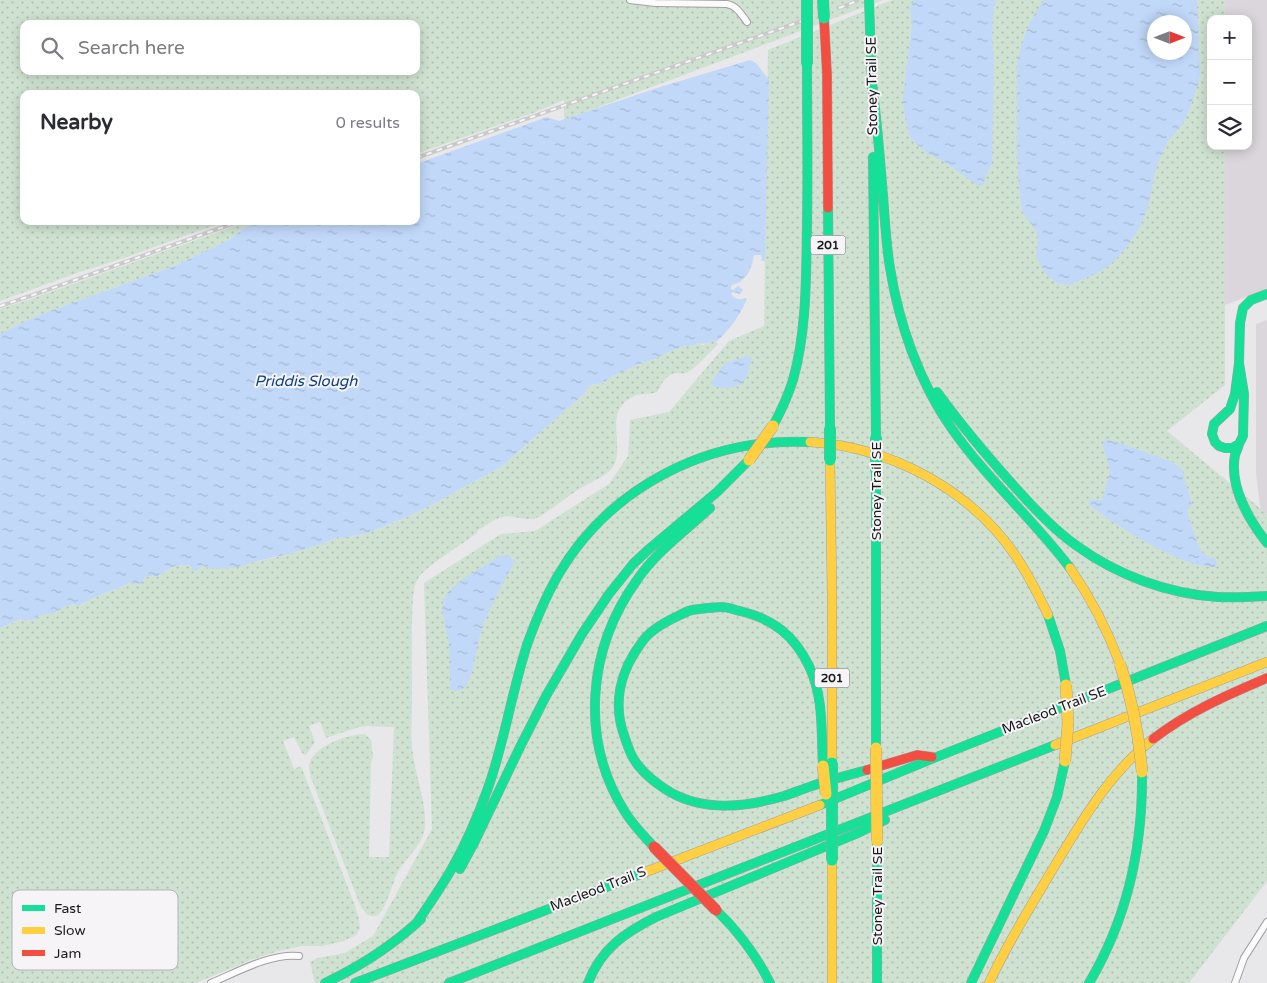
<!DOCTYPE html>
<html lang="en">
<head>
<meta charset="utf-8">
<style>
  body { margin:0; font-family:"Varela Round",sans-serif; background:#f2f2f3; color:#2b2b33 }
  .controls { position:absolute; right:15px; top:15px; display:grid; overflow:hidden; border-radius:10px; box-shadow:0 2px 12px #0003 }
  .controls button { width:45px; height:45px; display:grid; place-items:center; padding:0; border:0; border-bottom:1px solid #e1e1e2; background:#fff; color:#2b2b33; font:25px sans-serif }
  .compass { position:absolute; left:1147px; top:15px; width:45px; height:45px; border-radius:50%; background:#fff; box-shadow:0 2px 12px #0003; rotate:90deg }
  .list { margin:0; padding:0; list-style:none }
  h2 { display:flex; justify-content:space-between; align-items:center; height:65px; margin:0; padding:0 20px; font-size:21px }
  h2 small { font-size:16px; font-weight:400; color:#7c7c81 }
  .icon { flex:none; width:28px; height:28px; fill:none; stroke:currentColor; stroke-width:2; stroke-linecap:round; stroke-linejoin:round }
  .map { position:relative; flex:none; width:1267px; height:983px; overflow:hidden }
  .search { position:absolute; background:#fff; box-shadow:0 2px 12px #0003; left:20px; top:20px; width:400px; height:55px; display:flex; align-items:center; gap:12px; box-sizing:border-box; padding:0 18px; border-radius:10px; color:#7c7c81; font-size:19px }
  .panel { position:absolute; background:#fff; box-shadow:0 2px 12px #0003; left:20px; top:90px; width:400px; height:135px; border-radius:10px }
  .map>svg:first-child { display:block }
</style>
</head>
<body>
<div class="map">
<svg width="1267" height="983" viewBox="0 0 1267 983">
  <defs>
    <pattern id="green-dots" width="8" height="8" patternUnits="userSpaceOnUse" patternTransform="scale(1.25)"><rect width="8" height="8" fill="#cfe2d1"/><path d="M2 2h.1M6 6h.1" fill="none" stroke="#b1c1b3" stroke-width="1.8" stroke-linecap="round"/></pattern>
    <pattern id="water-ripples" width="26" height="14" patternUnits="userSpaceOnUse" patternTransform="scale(1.25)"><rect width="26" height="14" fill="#c1d8f8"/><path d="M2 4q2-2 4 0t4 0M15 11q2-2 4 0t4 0" fill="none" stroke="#a5b9d4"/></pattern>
  </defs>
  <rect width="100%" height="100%" fill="#e8e7e9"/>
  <path fill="#dad6dc" d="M1225 0H1267V289L1225 305V146H1248V19H1225Z
    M1267 320V513H1261L1256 474V324Z"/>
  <path fill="url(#green-dots)" fill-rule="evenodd" d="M0 0H883L564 120V100L533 113 416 154V94H24V221H226L127 257 80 272 0 301ZM24 24H416V71H24Z
    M892 0H1225V19H1211V146H1225V385L1167 431 1267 514V881L1189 983H315L310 962 318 958 345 953 373 936 432 829 424 583 501 534 535 531 609 484 628 456 630 420 669 412 729 341 764 326 768 50ZM1154 22H1184V52H1154Z
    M249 221H254L229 240 177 265 39 315 0 335V309L31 299Z
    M712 341 716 342 718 344C709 353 699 365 688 372 684 374 681 373 676 373 665 375 662 384 657 392 649 395 642 393 634 396 602 412 625 442 614 465 609 476 586 484 576 491 564 499 552 509 539 517 525 523 515 514 502 517 494 519 485 526 477 531V533L473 536C460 546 425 566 418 579 414 585 414 591 413 598 411 633 412 669 412 704 412 720 410 738 413 754 416 778 426 800 425 825 423 847 406 856 397 874 393 882 385 911 378 915 374 917 370 916 367 915L360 905 311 778C310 774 309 769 309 766 311 746 349 734 365 734L371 740 373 757 371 763 369 857H389L394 727 368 726 359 727 326 738 320 722 309 726 315 742 306 755 302 753 294 737 283 741 294 769 301 766 354 903 359 919 360 929 356 935 344 941 322 946H301L279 951 253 959 196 983H0V628L22 619 25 621 36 619 37 616 54 613 64 607 75 604 80 606 91 599 125 585 131 581 145 577 158 576 174 566 257 561 268 559 289 554 321 544 338 537 343 538 368 533 409 516 443 499 451 494 501 467 584 394 590 385 603 383 613 376 642 363 653 360 666 353 681 347 695 345 697 343 703 345Z"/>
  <path fill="url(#water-ripples)" fill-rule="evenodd" d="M915 0H996C991 19 992 40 994 59L992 164 987 173 983 185 979 186 946 163 924 151 910 137 905 118 903 98 912 25 910 7Z
    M1044 0H1197L1200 72 1198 84 1188 113 1182 125 1168 141 1158 162 1154 176 1148 207 1140 227 1127 247 1114 261 1104 269 1095 274 1069 285 1057 283 1048 276 1043 270 1036 256 1038 243 1037 232 1022 211 1019 189 1017 150V65C1021 42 1030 18 1044 0ZM1154 22H1184V52H1154Z
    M750 60 756 63 769 80 765 261H762L761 255H754C752 265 750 274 741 281 738 284 735 283 731 286V289L733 290 738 286 740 287 743 290 740 294 733 292 731 294C735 300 740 300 746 298L747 299C739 317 730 329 716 342 708 340 707 346 697 343L695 345 681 347 666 353 653 360 642 363 613 376 603 383 590 385 584 394 501 467 451 494 443 499 409 516 368 533 343 538 338 537 321 544 289 554 257 561 234 568 210 569 202 565 196 571 192 570 190 565 174 566 158 576 145 577 142 583 134 584 130 582 125 585 91 599 79 606 74 604 64 607 54 613 37 616 36 619 25 621 21 619 0 628V334L39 315 177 265 229 240 254 221H416V164L547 117 559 121 657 88Z
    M747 356 752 358C750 365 748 376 744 381 737 390 722 389 713 386L711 383 725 363Z
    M1108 440 1117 442 1172 462 1182 469 1192 505 1187 509C1189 519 1197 547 1204 554 1206 556 1212 558 1215 559L1217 564 1214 567C1182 568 1113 524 1088 504L1090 500H1102L1110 471 1103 446 1104 441Z
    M504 555 509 556 515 562C502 584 490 607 481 632 476 647 475 670 467 684 463 691 457 691 450 690L449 645 446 628 442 610 443 601 448 592 459 582 499 556Z"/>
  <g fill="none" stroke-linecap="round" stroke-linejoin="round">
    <g stroke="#a2a1a2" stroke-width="8">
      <path id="street" d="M630 0 655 3 727 4C737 6 741 14 747 22
        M211 983C237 972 271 953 299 956
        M1235 983 1244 958 1267 922"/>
    </g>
    <g stroke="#a2a1a2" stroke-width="10">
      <path id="fast" d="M869 0 872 88
        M872 83C877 121 880 158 883 196 885 220 886 244 890 268 899 324 919 382 952 429 987 479 1033 519 1070 568
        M873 157 876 437
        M828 208 830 428
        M1239 363 1244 394 1243 436 1239 444 1232 448H1225L1219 446 1215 442 1212 434 1214 424 1230 409 1235 394 1239 363 1240 323 1243 308 1251 300 1267 294
        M937 392C961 425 987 456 1014 486 1033 507 1053 529 1077 546 1117 575 1168 594 1218 597 1234 598 1251 597 1267 596
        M773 426C781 411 788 396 793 380 807 330 806 276 807 225 808 171 807 118 807 64
        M1239 444C1238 448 1236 452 1235 455 1229 486 1249 520 1267 543
        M876 471V748
        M1048 615 1060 651 1066 685
        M823 766C821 732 824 697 809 666 794 635 773 619 740 611 735 610 728 607 722 607 717 607 712 608 707 608 702 609 697 609 692 610 687 611 682 614 678 616 665 622 650 630 642 642 620 671 612 704 625 738 627 744 629 750 632 756 640 771 655 783 670 792 705 812 746 807 784 796 793 793 803 789 812 786 830 780 849 775 867 770
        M820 805 934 758 1267 626
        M877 841V983
        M654 847C644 836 633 825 625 812 579 739 588 648 637 580 656 552 685 531 710 508
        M460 869 474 843 521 745 546 696 582 634 609 594 633 564 649 549 717 492 749 460
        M716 910C739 932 756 955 770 983
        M416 924C428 906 440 889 451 870 466 844 478 816 488 788 505 740 512 690 528 642 536 620 545 598 557 577 609 487 707 437 810 442
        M325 983C361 966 392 946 421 919
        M355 983 643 873
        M449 983 1055 745
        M588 983C601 949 624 933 656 917L858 833 885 820
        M971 983 1044 831 1057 797 1065 761
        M1089 983C1127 919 1143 846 1142 772"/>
    </g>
    <g stroke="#a2a1a2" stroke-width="10">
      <path id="slow" d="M810 442C891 447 972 490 1017 558 1029 576 1039 596 1048 615
        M830 460 832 593V763
        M1070 568C1091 598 1107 629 1120 664
        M1055 745 1267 662
        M832 860V983
        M643 873 820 805
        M989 983C1007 944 1029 909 1051 872 1080 824 1108 774 1153 739"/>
    </g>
    <g stroke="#a2a1a2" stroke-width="10">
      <path id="jam" d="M824 18 827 75 828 208
        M1153 739C1188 712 1227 695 1267 678
        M867 770 917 755 932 757"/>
    </g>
    <use href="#street" stroke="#fcfbfc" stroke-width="6"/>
    <use href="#fast" stroke="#16e098" stroke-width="9"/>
    <use href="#slow" stroke="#ffcf43" stroke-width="9"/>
    <use href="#jam" stroke="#f24e42" stroke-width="9"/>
    <g stroke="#cbcacb" stroke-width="4">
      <path id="rail" d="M839 8 857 1
        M416 158 802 21
        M0 306 33 295 240 221"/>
    </g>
    <use href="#rail" stroke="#f6f4f7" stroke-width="2" stroke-dasharray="5.5" stroke-linecap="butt"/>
    <g stroke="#a2a1a2" stroke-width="12" stroke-linecap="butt">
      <path id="fast-bridge" d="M807 0V64
        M823 0 824 18
        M830 428V460
        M876 437V471
        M832 763V860"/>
    </g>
    <g stroke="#a2a1a2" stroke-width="12" stroke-linecap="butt">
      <path id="slow-bridge" d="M749 460 773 426
        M1120 664C1132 699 1139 735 1142 772
        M876 748 877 841
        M1065 761 1068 723 1066 685
        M823 766 826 794"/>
    </g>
    <g stroke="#a2a1a2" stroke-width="12" stroke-linecap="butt">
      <path id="jam-bridge" d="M654 847 716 910"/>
    </g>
    <use href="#fast-bridge" stroke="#16e098" stroke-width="11"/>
    <use href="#slow-bridge" stroke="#ffcf43" stroke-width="11"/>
    <use href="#jam-bridge" stroke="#f24e42" stroke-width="11"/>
  </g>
  <g text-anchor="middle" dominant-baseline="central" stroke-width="4" stroke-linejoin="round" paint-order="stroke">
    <g fill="#f6f4f7" stroke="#5d5b5d" stroke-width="1">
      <rect x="810.5" y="235.5" width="35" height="19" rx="4"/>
      <rect x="814.5" y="668.5" width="35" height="19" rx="4"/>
    </g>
    <g font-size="12" font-weight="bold" fill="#1b1a1b">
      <text x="828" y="245">201</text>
      <text x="832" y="678">201</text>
    </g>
    <g font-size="14" fill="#1b1a1b" stroke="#f6f4f7">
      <text transform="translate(872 86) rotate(-91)">Stoney Trail SE</text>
      <text transform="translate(876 491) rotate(-90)">Stoney Trail SE</text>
      <text transform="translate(1054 710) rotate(-21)">Macleod Trail SE</text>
      <text transform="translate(598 889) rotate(-21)">Macleod Trail S</text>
      <text transform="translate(877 896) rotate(-90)">Stoney Trail SE</text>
    </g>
    <g font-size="15" font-style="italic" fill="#0a3f80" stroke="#f6f4f7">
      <text x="306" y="381">Priddis Slough</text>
    </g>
  </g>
  <rect x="12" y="890" width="166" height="80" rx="8" fill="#f6f4f7" stroke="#b4b3b5" stroke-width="1"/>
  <rect x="22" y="905" width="23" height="6" fill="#16e098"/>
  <rect x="22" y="927" width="23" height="7" fill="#ffcf43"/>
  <rect x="22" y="950" width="23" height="6" fill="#f24e42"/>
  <g font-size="14" fill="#1b1a1b">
    <text x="54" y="913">Fast</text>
    <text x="54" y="935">Slow</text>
    <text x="54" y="958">Jam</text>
  </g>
</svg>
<div class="controls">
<button>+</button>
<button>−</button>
<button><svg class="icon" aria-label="layers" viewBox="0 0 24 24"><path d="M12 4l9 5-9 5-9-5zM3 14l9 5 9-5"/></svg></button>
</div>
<svg class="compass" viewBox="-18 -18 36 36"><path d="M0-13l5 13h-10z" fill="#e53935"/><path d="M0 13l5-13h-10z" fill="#7c7c81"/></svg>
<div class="search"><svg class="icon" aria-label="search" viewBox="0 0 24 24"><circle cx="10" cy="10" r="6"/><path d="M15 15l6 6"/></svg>Search here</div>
<section class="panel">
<h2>Nearby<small>0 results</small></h2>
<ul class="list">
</ul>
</section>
</div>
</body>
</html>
